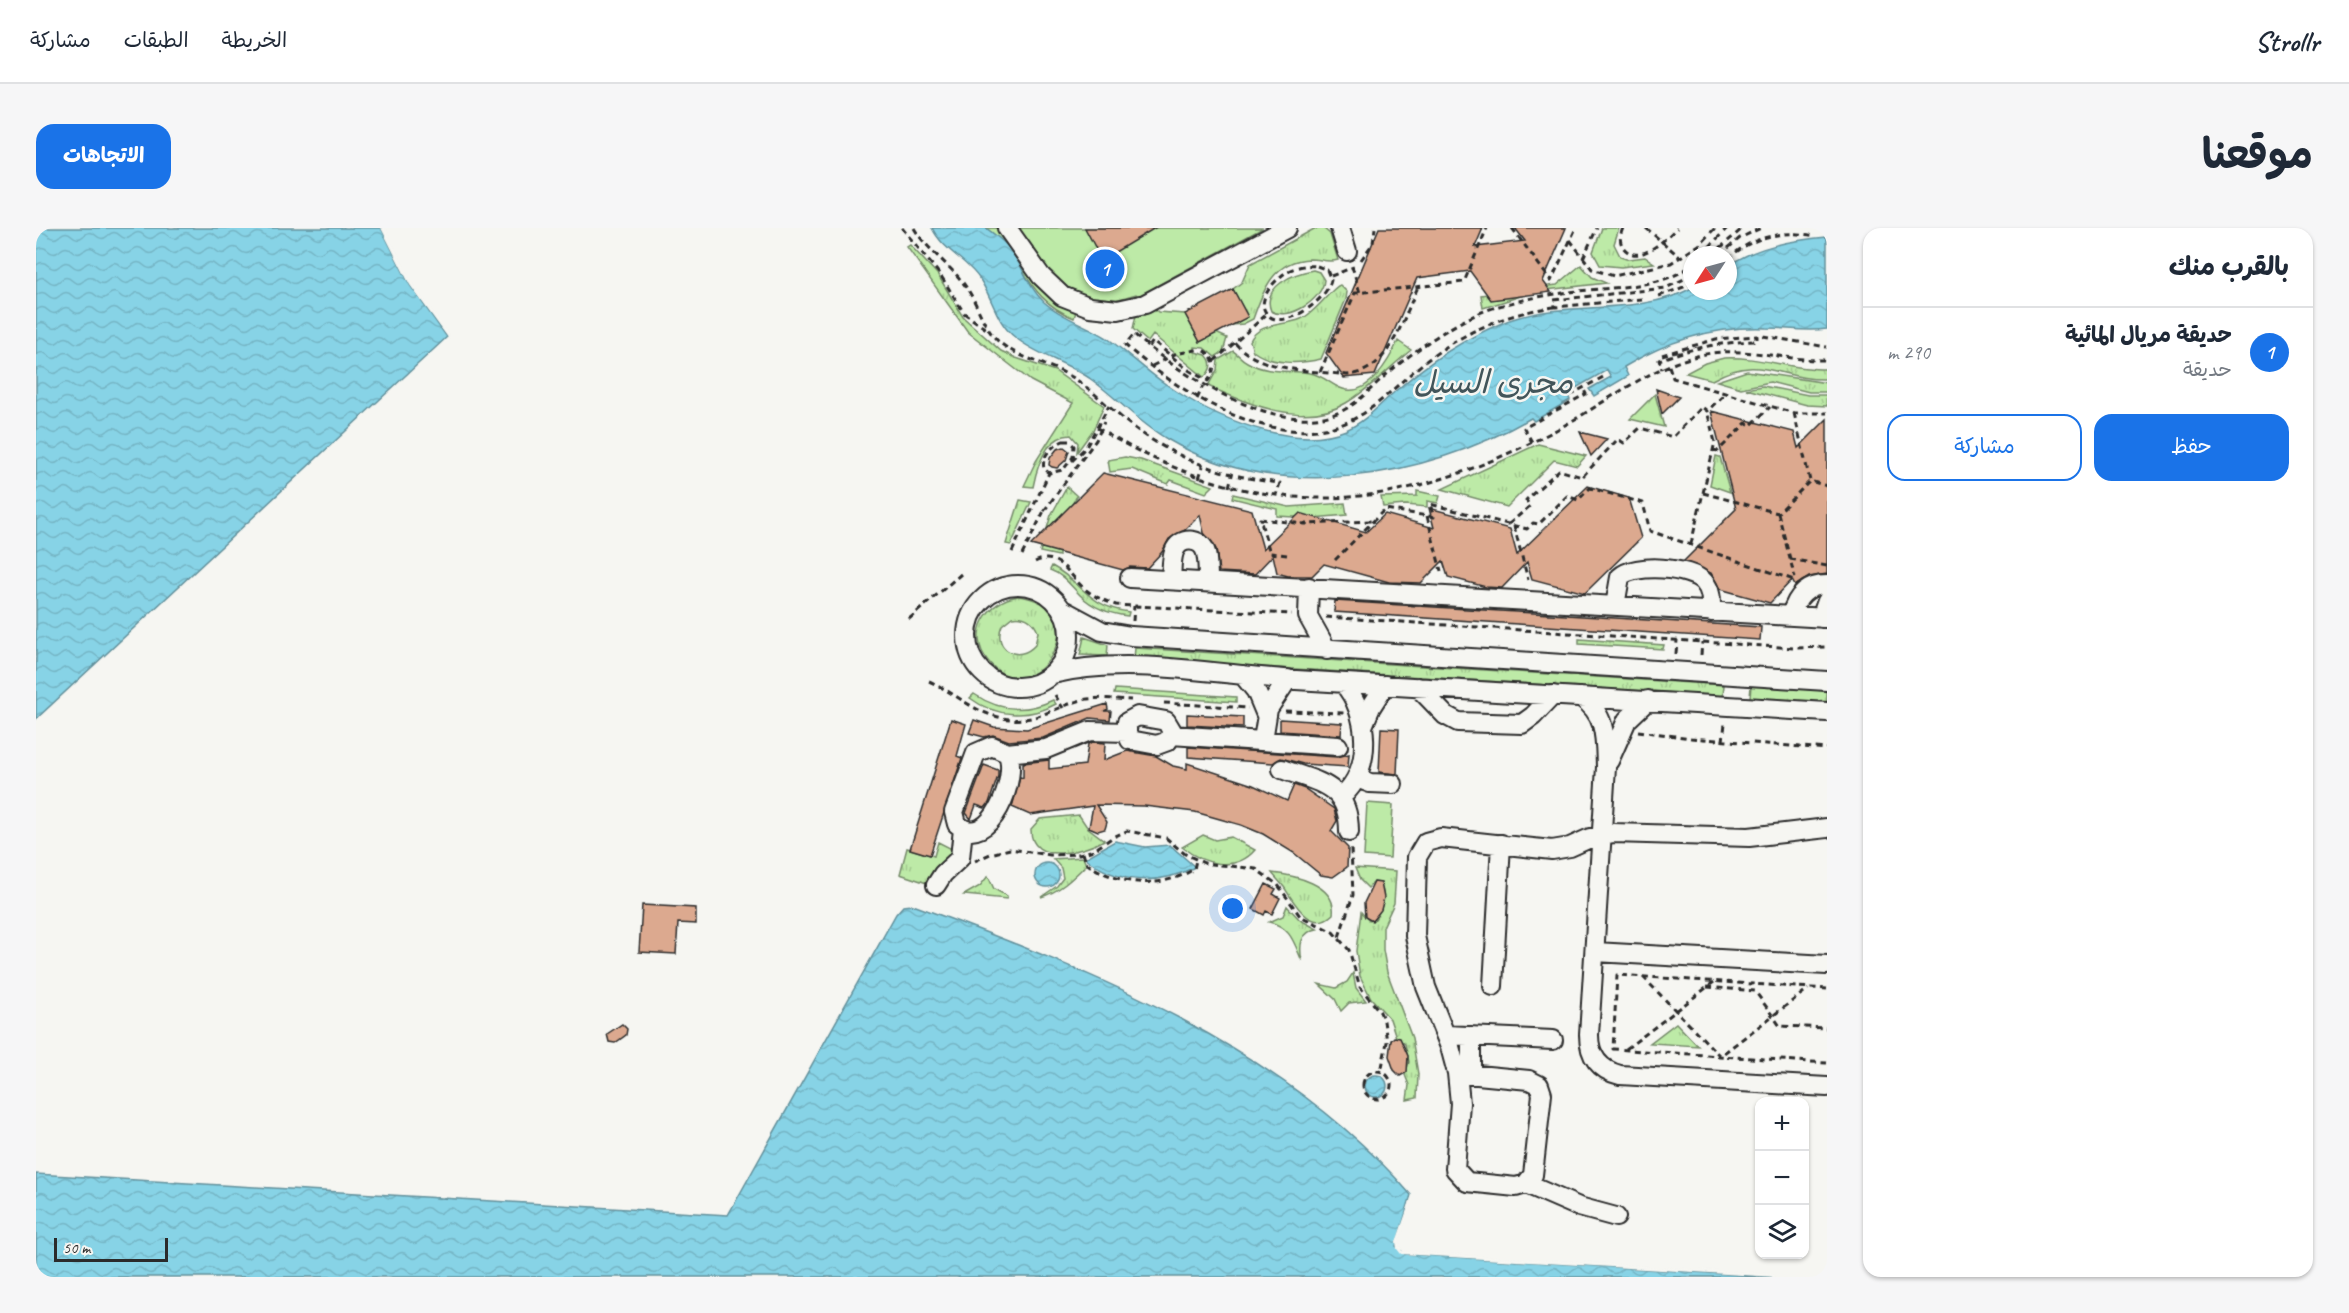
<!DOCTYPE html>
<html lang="ar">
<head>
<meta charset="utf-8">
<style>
  body { margin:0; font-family:Caveat,"Playpen Sans Arabic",sans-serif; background:#f6f6f7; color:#1f2937; direction:rtl }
  .controls { position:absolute; right:18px; bottom:18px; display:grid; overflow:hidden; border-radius:12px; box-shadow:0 2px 4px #0004 }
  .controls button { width:54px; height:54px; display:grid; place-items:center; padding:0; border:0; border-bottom:2px solid #e0e1e3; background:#fff; color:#1f2937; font:30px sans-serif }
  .compass { position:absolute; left:1647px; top:18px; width:54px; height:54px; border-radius:50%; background:#fff; box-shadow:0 2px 4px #0004; rotate:234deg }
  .scale { position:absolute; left:18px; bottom:15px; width:114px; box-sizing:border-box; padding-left:6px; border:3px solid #2b2b2b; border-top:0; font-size:16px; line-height:21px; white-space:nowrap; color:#2b2b2b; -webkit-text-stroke:4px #f6f6f2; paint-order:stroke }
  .you { position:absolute; left:1197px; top:681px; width:21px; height:21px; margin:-15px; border:4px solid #fff; border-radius:50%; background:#1a73e8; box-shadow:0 0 0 9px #1a73e833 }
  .badge { display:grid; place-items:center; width:39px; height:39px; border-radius:50%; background:#1a73e8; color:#fff; font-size:20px; font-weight:700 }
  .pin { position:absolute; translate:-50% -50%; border:3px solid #fff; box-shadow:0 2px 6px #0006 }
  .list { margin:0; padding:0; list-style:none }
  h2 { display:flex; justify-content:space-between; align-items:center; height:78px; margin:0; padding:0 24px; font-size:26px }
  h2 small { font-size:20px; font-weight:400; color:#747a83 }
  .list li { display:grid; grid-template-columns:39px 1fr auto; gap:18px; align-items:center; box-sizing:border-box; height:90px; padding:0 24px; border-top:2px solid #e0e1e3 }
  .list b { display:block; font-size:22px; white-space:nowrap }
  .list p { margin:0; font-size:20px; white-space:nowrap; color:#747a83 }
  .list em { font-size:20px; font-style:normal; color:#747a83 }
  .actions { display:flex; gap:12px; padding:18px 24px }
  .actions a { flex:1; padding:14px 0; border:2px solid #1a73e8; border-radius:18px; text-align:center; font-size:21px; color:#1a73e8 }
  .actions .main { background:#1a73e8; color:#fff }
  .icon { flex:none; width:33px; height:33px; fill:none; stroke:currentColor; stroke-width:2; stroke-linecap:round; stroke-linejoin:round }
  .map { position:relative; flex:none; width:1791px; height:1049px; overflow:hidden; direction:ltr; border-radius:18px }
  header { display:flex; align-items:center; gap:36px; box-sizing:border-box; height:84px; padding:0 30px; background:#fff; border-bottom:2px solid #e0e1e3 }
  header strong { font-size:28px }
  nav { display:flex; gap:33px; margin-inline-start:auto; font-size:21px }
  .intro { display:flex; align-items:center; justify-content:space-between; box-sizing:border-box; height:144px; padding:0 36px }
  h1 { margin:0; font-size:42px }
  .button { padding:15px 27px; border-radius:18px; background:#1a73e8; color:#fff; font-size:21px; font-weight:700 }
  main { display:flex; gap:36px; padding:0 36px }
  aside { flex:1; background:#fff; border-radius:18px; box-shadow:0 2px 4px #0004 }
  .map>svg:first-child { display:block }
</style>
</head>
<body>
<header>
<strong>Strollr</strong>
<nav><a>الخريطة</a><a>الطبقات</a><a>مشاركة</a></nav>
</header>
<div class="intro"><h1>موقعنا</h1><a class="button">الاتجاهات</a></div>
<main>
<aside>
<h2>بالقرب منك<small></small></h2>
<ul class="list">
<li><span class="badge">1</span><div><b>حديقة مريال المائية</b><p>حديقة</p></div><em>290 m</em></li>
</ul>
<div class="actions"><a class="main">حفظ</a><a>مشاركة</a></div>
</aside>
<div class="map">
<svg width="1791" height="1049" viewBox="0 0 1791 1049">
  <defs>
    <pattern id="grass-tufts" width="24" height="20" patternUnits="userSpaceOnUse" patternTransform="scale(1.5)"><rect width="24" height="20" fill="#bdeaa7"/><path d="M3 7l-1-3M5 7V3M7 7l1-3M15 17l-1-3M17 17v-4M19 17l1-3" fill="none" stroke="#a3c990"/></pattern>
    <pattern id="water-waves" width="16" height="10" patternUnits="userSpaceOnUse" patternTransform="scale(1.5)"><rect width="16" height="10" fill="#87d3e6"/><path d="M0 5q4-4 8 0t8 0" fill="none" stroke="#75b5c5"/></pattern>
  </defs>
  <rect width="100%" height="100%" fill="#f6f6f2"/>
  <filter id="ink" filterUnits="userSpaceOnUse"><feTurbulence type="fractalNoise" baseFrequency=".0167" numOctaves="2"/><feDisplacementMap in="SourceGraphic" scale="12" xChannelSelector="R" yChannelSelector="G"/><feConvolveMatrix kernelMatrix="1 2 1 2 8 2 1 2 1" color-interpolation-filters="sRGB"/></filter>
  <g filter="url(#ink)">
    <path fill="url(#grass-tufts)" stroke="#748a69" stroke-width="1.5" fill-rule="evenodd" d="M1287 0 1294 6 1302 32C1293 35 1284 31 1274 31 1238 32 1227 62 1217 91L1207 96 1196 97 1211 88 1197 61 1206 54 1214 36 1278 1Z
      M1566 0H1583L1578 16 1584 28 1593 31 1609 29 1618 35 1585 39 1564 37 1557 24Z
      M874 17 902 47 927 89 965 123 980 130 1019 143 1068 178 1057 202 1041 224 1042 215 1035 207C1010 208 1001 238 997 259L988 258 1000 233 1037 175 995 153 932 104 871 19Z
      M1545 37 1556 49 1570 55 1501 63 1447 80 1445 67 1521 57Z
      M1277 42 1283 44 1288 52C1287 71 1253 94 1235 83 1225 58 1259 45 1277 42Z
      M1304 57 1311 64 1310 71 1285 131C1264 136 1235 137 1217 123L1214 113C1222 94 1249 98 1265 91 1281 84 1295 60 1304 57Z
      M1119 81 1122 84 1149 86 1164 114 1180 105 1191 110 1187 124 1179 129 1168 120 1159 119V124L1170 127C1177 134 1176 142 1168 149L1117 107 1112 114 1097 101 1100 87H1108Z
      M1362 113 1375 122C1354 139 1334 161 1310 175 1270 200 1211 176 1172 158L1181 142 1182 132 1197 123C1202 126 1205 131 1211 134 1231 146 1252 142 1274 145 1287 147 1295 157 1307 161 1332 170 1354 131 1362 113Z
      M1688 130C1724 128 1756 142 1791 141V151C1745 153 1725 124 1676 152L1650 145 1669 135Z
      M1711 143 1791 155V164H1773L1734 154 1705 160 1681 153Z
      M1727 158 1772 167H1791V178L1771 177 1710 161Z
      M1619 166 1628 199 1594 191Z
      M1502 216 1550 228 1541 238 1518 232 1471 279 1406 261Z
      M1680 228 1684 229 1694 264 1674 257Z
      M1089 229 1105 232 1177 258 1170 265 1135 252 1132 256 1096 241 1074 244 1072 232Z
      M1031 259 1041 268C1029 285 1023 308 1023 328L1004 324 1015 287Z
      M1381 263 1404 268 1402 275 1391 273V279L1369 277 1347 279 1345 269 1381 268Z
      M1197 266 1253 279 1309 275 1311 287 1276 290 1241 288V281L1196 270Z
      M984 272 995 274 975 317 970 316Z
      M1016 338C1047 355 1051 378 1093 384L1092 388C1074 386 1057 380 1044 367 1034 357 1028 347 1014 342Z
      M982 368C1067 378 999 491 952 433 930 406 951 373 982 368ZM976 389C989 387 997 392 1002 404L999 417C982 436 956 421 966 397Z
      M1048 409 1072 417 1071 428 1044 427Z
      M1543 411 1628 417 1627 421 1543 416Z
      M1099 420 1688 457 1687 468 1098 431Z
      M1715 457 1791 463V475L1714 470Z
      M1079 461 1200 469V474L1078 466Z
      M938 466C963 483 990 485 1017 472L1020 476C993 491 959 489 934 470Z
      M1043 587 1051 599 1068 612C1050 623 994 639 995 601L1004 591Z
      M1167 607 1179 612 1195 609 1219 622C1199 645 1167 636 1146 619Z
      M902 614 914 620 917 624 894 656 864 646 871 620 898 628Z
      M1047 629 1050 637C1037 650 1023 664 1005 669L1021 658 1027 650 1025 640 1017 631Z
      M1319 640 1360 643 1358 675 1347 699V722L1351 744 1376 810 1382 846 1381 870 1371 872 1373 857 1369 847 1373 834 1369 816 1360 809 1354 791 1335 770 1324 748 1320 723 1325 684 1333 693 1339 691C1347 680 1351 666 1343 655L1338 654 1332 660 1324 652Z
      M1236 645C1257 647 1301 656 1297 686 1275 707 1258 674 1248 659 1244 654 1239 649 1236 645Z
      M952 648 958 661 971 668V671L928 667 944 658Z
      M1251 678 1264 692 1281 701C1264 704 1263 718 1266 733 1258 715 1255 699 1233 694L1247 688Z
      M1317 745 1320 760 1330 773 1313 775 1305 783 1299 771 1283 756 1300 760 1311 754Z
      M1640 795 1662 818 1614 815Z"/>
    <path fill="#bdeaa7" stroke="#748a69" stroke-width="1.5" d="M950 0H1227L1102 68 1100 66 1076 73 1045 67 1038 90C988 70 990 30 950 0Z
      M1331 575 1357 577 1354 630 1328 628Z"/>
    <path fill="url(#water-waves)" stroke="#62909b" stroke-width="1.5" d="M0 0H345L374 57 411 109 0 491Z
      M896 0H950C959 7 967 12 974 21 987 38 992 59 1008 74 1026 90 1051 97 1071 110 1092 125 1110 143 1131 157 1175 188 1257 224 1310 202 1331 193 1346 174 1363 160 1394 133 1428 111 1466 95 1526 70 1600 90 1656 60V63H1692V38C1720 18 1758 12 1791 9V101C1770 104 1751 100 1730 100 1679 98 1631 113 1588 139L1592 148 1558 168 1553 161 1575 149 1571 142 1531 165 1534 172 1498 193 1495 190C1388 251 1242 277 1131 211 1103 195 1082 171 1056 152 1033 135 1002 128 980 110 961 96 957 72 945 53 932 32 907 23 896 0Z
      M1079 613 1109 619 1134 617 1159 639C1122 658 1081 656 1049 630Z
      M999 647a12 12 0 1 1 24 0a12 12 0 1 1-24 0Z
      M877 677C1056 743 1248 819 1375 967L1360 1018 1369 1026 1736 1049H0V946L692 987 860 686 867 678Z
      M1329 858a11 11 0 1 1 22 0a11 11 0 1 1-22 0Z"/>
    <path fill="#f6f6f2" d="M345 0H349L376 56 413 107V111L374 57Z
      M1377 964 1363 1015 1366 1023 1736 1046 1739 1049 1365 1026 1361 1021 1360 1014Z"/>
    <path fill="#dca98f" stroke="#2b2b2b" stroke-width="1.5" d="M1049 0H1119L1066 32Z
      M1343 0H1447L1439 19 1489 13 1479 0H1530L1507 53 1515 64 1455 72 1434 43 1381 50 1339 147 1308 150 1290 125Z
      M1197 61 1212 89 1164 114 1149 86Z
      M1620 161 1643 169 1626 186Z
      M1675 183 1758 204 1762 220 1791 191V346L1773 349 1759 358 1756 352 1734 375 1684 361 1675 345 1648 333 1700 281Z
      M1544 204 1571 211 1555 228Z
      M1028 219 1033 223 1030 232 1021 240 1016 239 1013 237 1014 230 1021 221Z
      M1067 245 1216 282 1227 321 1264 285 1330 304 1349 286 1398 300 1393 280 1474 301 1481 327 1552 258 1593 270 1605 310 1549 365 1496 351 1491 334 1466 360 1450 359 1412 349 1407 333 1385 355 1353 354 1288 336 1276 348H1252L1241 345 1237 327 1219 346 1183 344 1180 321 1168 305 1164 287 1149 302 1133 311 1126 324 1111 340 1094 339 1087 342 995 317Z
      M1299 373 1725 399 1724 412 1298 384Z
      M1071 476 1072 481 1068 483H1075L1074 492 1054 490 1007 510 973 513 957 507 948 509 933 505 938 492 958 499 991 501Z
      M1151 486 1207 489V500L1151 497Z
      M915 491 930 496 921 528 926 530 894 627 874 621Z
      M1244 491 1306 495 1305 507 1244 503Z
      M1345 500 1363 501 1361 546 1343 544Z
      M1056 514 1069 515 1068 532 1091 523 1120 528 1137 538 1151 541V535L1217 557 1251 573 1258 557 1269 561 1298 581 1301 593 1295 603 1312 620 1311 639 1297 649 1285 647 1258 625 1227 606 1205 597 1159 584 1108 578 1060 577 1071 594 1069 601 1062 603 1053 599 1057 578 994 587 976 579 984 549 987 550V535L1013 532V541L1049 537 1052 516Z
      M1152 519 1301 529 1313 526 1312 539 1267 536 1245 530 1237 535 1152 529Z
      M948 537 962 542V548L953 575 949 580 940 577 935 591 930 585Z
      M1338 654 1345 655 1348 670 1345 682 1336 693 1329 689 1328 675Z
      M1230 656 1240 661 1237 666 1244 670 1236 686 1230 683 1228 687 1217 681Z
      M606 677 660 680V696L642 695 640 726 603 724Z
      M586 796 591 801 590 807 579 815 573 814 571 806Z
      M1358 809 1364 810 1372 828 1371 844 1364 848 1358 842 1353 828 1355 812Z"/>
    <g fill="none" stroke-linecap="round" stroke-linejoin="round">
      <g stroke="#2b2b2b" stroke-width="22">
        <path id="minor" d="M971 0 1005 48 1026 68 1054 79 1082 82 1109 76 1251 0
          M1304 0 1311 23
          M1094 350 1791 390
          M1135 352C1136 343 1135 332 1138 324 1143 308 1166 309 1170 325 1172 334 1172 345 1172 354
          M931 408a51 51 0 1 1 102 0a51 51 0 1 1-102 0Z
          M1273 359 1272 388 1291 422
          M1579 378 1584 349C1598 335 1655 339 1668 354 1676 363 1675 373 1675 384
          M1025 381 1066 403 1095 408 1791 453
          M1755 388C1760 369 1770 357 1791 357
          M1785 390 1791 373
          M1016 446C1091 427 1183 447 1260 452 1437 463 1614 473 1791 484
          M1207 447 1220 463 1230 487
          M1382 459 1409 487 1422 494 1486 496 1497 488 1517 467
          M1545 469C1571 487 1569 510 1570 539L1553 807C1553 828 1563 842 1584 847L1791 859
          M1102 488 1130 493 1136 503 1132 513 1121 517 1094 512 1091 504V494Z
          M1327 498 1335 479 1349 457
          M1135 507 1302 518
          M1227 512 1232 481 1252 451
          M956 518 971 525C984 547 953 626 921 596L918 584 940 525Z
          M971 525 1010 521 1054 503 1091 504
          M1573 533 1591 492 1612 472
          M1246 541C1283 555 1313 556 1313 604
          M1321 550 1334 555 1357 556
          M1305 569C1338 542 1333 484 1307 455
          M900 657 907 646 924 630 927 601
          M1559 724 1791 737
          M1457 758 1465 616
          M1410 807 1517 812
          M1435 808V846
          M1421 845 1493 852 1503 857 1506 866 1497 947 1490 956 1480 959 1431 954 1419 941 1424 875 1421 845 1414 819 1390 759 1379 708 1381 629 1390 614 1405 610 1516 622 1534 619 1554 610 1577 605 1713 609 1791 600
          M1490 956 1543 979 1580 989"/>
      </g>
      <path stroke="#2b2b2b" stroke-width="3" stroke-dasharray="6 4.5" stroke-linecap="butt" d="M866 0 905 48 928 85 950 101
        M878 0C892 24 917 38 932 62 943 79 947 99 962 113 982 131 1012 135 1036 149 1058 163 1075 182 1096 198 1139 231 1190 249 1244 255L1240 268
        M1476 0 1515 53 1540 0
        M1587 0C1584 7 1583 13 1587 19 1602 40 1630 10 1641 0
        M1610 0 1645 30
        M1534 12 1556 41 1578 48 1635 35 1663 17 1679 0
        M1666 27 1691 0
        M1676 27 1707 0
        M1684 27 1704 10 1725 0
        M1547 30 1561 0
        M1692 31C1716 8 1747 2 1779 8
        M1325 32 1337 15 1339 0
        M1281 38 1291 42 1295 52C1292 71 1247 105 1231 86 1218 72 1242 48 1254 42 1263 38 1272 37 1281 38Z
        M1316 38 1324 65
        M1295 48 1315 40
        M1623 68 1656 56
        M1606 71 1519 79 1518 72 1630 60 1656 47
        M1519 79C1467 85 1419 108 1379 142 1361 157 1344 176 1323 188 1249 233 1143 165 1089 117L1098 106C1142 147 1254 218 1313 179 1327 170 1338 157 1351 146 1383 119 1425 88 1467 77 1489 71 1511 67 1534 64 1570 59 1627 61 1656 37
        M1727 108 1791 119
        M1199 115C1224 144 1275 142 1311 147 1354 144 1366 92 1382 59
        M1113 119 1117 113 1151 141 1172 153C1181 140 1180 128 1165 121
        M1626 127 1680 111 1721 108V113C1686 114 1655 120 1623 132L1626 141
        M1178 133 1231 86
        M1633 138 1637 150 1758 185H1791
        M1284 144 1319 65 1428 54 1451 0
        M1534 167 1571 147
        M1161 171 1167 158
        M1758 185 1774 253
        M1061 200C1222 297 1356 289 1520 202 1567 177 1612 139 1665 127 1708 117 1748 133 1791 132
        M1027 213H1033L1038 218 1037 229 1027 242 1013 245 1008 241C1005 228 1016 218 1027 213Z
        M1496 214 1488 200 1550 166 1547 160
        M1677 222 1682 223 1710 195 1714 198 1734 179
        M1036 233 1050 219 1073 178
        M1163 250 1167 238
        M1193 259 1196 247
        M1667 265 1742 285 1774 253 1791 258
        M1742 285 1759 350
        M1391 288 1405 343
        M1473 296 1494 278 1490 272 1523 242 1546 249 1582 211 1588 215 1604 200 1637 209 1666 179 1671 183 1690 165
        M1478 298 1492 352
        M1655 316 1679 214 1671 183
        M976 324 1013 245
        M986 327 1008 283
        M1251 327 1234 325 1224 291 1269 296 1335 293
        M1754 331 1791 338
        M1299 332 1349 281 1398 289 1394 276 1491 301 1497 295 1503 296 1531 268 1542 272 1554 260 1607 275 1614 303 1758 352
        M999 334C1023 322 1034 349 1050 362 1059 369 1069 373 1080 377L1256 386
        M1290 389 1758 420 1791 419
        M873 391 925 346
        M1097 393 1098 378
        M1640 426 1641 412
        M1665 427 1666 414
        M893 453C916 463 935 482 959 488 993 498 1009 484 1039 474 1056 468 1077 471 1095 472
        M1019 467 1027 480
        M1128 475 1212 480
        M1249 483 1308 485
        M1602 503 1655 510 1791 521
        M1687 513 1689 495
        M1047 625 1050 635C1081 657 1125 662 1158 641L1160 632
        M939 633 954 626 974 621 1014 627 1043 626 1058 622 1077 609 1091 603 1130 610 1149 626 1168 635 1220 641 1242 657 1264 688 1297 704 1313 722 1324 759 1344 784 1348 793 1351 814 1345 844
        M1303 709 1317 667 1315 620
        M1607 749 1684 828 1772 761
        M1671 759 1719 763 1744 798 1791 800
        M1791 761 1581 747 1577 821 1791 835
        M1590 821 1678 754
        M1327 857a14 14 0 1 1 28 0a14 14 0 1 1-28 0Z"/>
      <use href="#minor" stroke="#f6f6f2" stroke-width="18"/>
      <path stroke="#2b2b2b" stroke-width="3" stroke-dasharray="6 4.5" stroke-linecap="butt" d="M1116 138 1139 126 1165 121
        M1008 283 1060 212 1068 194"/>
    </g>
  </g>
  <g text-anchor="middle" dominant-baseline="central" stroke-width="5" stroke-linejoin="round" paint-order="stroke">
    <g font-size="32" font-style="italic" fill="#42555a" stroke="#f6f6f2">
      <text x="1457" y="154">مجرى السيل</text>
    </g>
  </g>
</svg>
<div class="controls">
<button>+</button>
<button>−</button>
<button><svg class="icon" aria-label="layers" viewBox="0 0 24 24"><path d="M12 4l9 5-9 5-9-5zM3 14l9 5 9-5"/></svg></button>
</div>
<svg class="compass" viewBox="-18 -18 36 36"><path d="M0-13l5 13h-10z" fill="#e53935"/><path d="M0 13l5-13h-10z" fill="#747a83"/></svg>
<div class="scale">50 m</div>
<div class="you"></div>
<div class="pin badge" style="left:1069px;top:41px">1</div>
</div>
</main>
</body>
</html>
